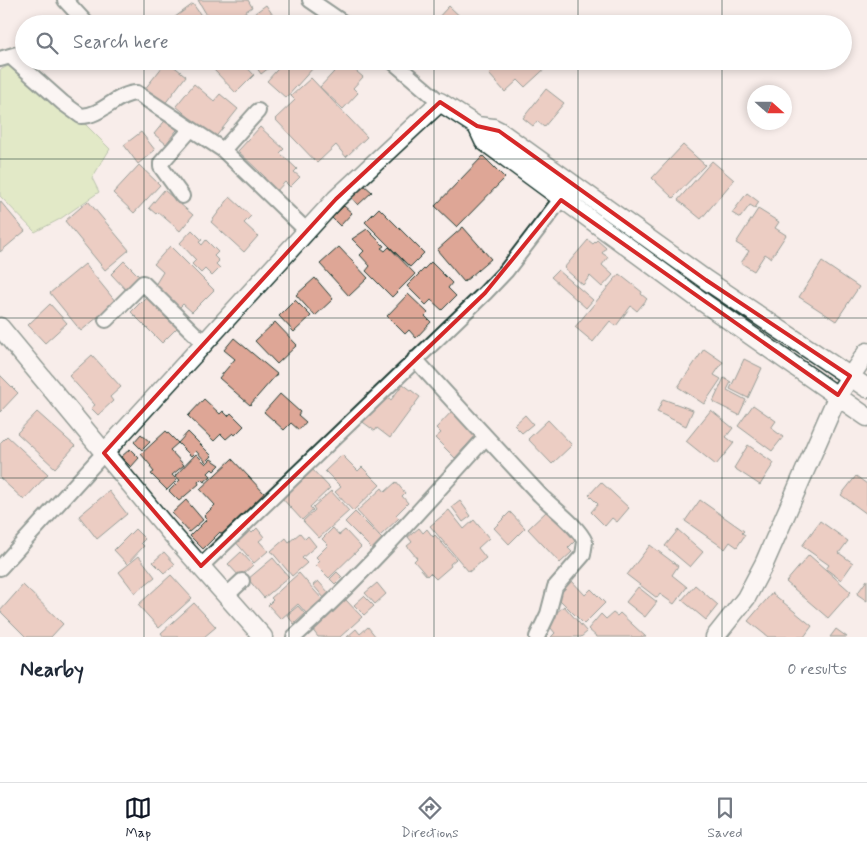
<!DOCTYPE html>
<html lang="en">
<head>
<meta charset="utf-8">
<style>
  body { margin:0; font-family:Mynerve,sans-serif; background:#f2f2f3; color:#1f2937 }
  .compass { position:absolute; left:747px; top:85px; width:45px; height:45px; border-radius:50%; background:#fff; box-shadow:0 2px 8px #0003; rotate:111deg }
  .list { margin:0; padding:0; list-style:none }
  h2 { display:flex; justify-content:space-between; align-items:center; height:65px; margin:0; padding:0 20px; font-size:21px }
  h2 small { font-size:16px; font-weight:400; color:#747a83 }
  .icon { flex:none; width:28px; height:28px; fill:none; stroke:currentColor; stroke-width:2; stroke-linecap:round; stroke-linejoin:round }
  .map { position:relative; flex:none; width:867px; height:637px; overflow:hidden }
  .search { position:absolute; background:#fff; box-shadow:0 2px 8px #0003; left:15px; right:15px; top:15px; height:55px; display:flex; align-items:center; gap:12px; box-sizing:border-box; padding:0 18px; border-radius:28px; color:#747a83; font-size:19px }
  .sheet { height:145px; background:#fff }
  nav { display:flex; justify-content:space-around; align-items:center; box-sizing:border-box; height:70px; border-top:1px solid #e0e1e3; background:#fff; font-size:14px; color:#747a83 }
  nav a { display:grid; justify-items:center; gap:2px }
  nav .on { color:#111827 }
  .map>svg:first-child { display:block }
</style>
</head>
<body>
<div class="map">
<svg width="867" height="637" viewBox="0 0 867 637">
  <rect width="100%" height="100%" fill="#f8edea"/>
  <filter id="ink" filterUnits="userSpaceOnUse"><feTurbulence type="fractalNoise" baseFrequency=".02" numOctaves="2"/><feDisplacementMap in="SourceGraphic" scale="10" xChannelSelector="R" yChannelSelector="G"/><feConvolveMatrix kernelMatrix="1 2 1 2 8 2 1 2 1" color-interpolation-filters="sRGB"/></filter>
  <g filter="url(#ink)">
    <path fill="#c7e59d" stroke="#739168" d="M10 65 86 125 110 149 92 178 99 192 60 219 35 232 0 196V70Z"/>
    <path fill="#dea696" stroke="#1f3d34" d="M198 0H248L252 7 228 24H212Z
      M193 4 207 24H174L171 20Z
      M266 5 279 24H240Z
      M449 6 468 24H425L430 19 433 23Z
      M167 61 186 76 164 105 144 90Z
      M223 61H241L254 75 236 93 214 70Z
      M252 61H278L261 74Z
      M285 61H308L314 67 286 98 267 81Z
      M344 61 363 77 353 88 358 93 343 109 320 87Z
      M349 61H368L360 71Z
      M503 61H550L551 63 525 87 518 80 505 92 489 74Z
      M311 78 367 137 346 157 336 145 317 163 275 119 295 100 291 96Z
      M194 84 214 101 220 94 238 109 214 139 176 106Z
      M546 89 564 103 544 127 537 121 533 126 523 118Z
      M168 117 180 126 166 144 154 134Z
      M260 127 284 149 280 153 297 169 294 172 300 177 290 187 285 182 275 193 262 181 265 177 238 151Z
      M141 132 155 150 138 164 124 145Z
      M683 145 705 165 673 198 652 178Z
      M483 156 505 178 457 227 435 206Z
      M712 161 734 180 701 219 678 200Z
      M139 165 160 185 134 213 113 193Z
      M364 185 372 192 358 205 351 197Z
      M164 190 193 215 180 231 158 212 156 214 149 208Z
      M747 193 759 202 755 208 750 205 740 218 732 213Z
      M230 197 251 216 244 223 258 236 244 252 211 222Z
      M0 201 25 231 0 252Z
      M88 201 129 250 105 270 65 221Z
      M344 206 352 213 340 226 332 218Z
      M379 208 424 253 410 267 365 222Z
      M758 209 779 222 775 228 786 235 771 258 765 254 754 271 741 263 749 251 736 243Z
      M463 227 491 259 464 282 437 250Z
      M367 229 384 246 381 248 385 251 389 247 415 274 392 297 366 271 370 266 360 255 364 251 352 239Z
      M192 230 202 240 199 242 202 245 206 240 218 252 214 256 219 261 216 264 220 268 212 276 205 269 201 273 192 264 196 260 180 243Z
      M588 240 593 244 597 240 606 248 602 253 608 257 602 265 613 275 602 287 590 276 583 285 564 268Z
      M170 246 214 290 192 312 183 304 178 309 155 285 163 272 154 264Z
      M339 247 368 278 349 296 320 264Z
      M124 261 139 276 126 290 111 274Z
      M431 262 452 283 448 288 456 296 442 310 431 300 426 305 407 286Z
      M822 262 859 287 836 321 799 297Z
      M85 264 116 302 81 331 50 293Z
      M558 270 593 300 586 308 551 277Z
      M619 274 642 292 641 294 647 299 637 311 631 306 616 326 610 321 593 342 575 327Z
      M315 278 333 299 315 316 296 295Z
      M151 292 182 323 162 343 131 312Z
      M408 294 428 313 425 316 431 322 416 338 409 330 405 334 387 316Z
      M295 300 311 316 294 332 279 316Z
      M50 304 67 323 45 343 28 325Z
      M275 322 297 345 277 364 255 341Z
      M234 338 277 374 250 405 219 378 235 359 224 350Z
      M704 349 723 362 714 375 721 379 704 404 678 387Z
      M92 355 121 387 110 397 113 401 98 415 91 408 95 405 69 376Z
      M744 359 762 368 748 398 730 389Z
      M0 375 18 393 0 412Z
      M724 378 731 382 727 390 746 400 739 415 713 402Z
      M403 384 420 397 390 438 377 428 375 431 360 420 371 405 375 408 385 395 391 400Z
      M280 394 300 412 298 415 306 422 299 430 291 423 284 430 264 412Z
      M204 399 220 414 223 411 228 416 231 413 244 426 235 435 233 433 226 439 221 434 214 441 188 416Z
      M663 399 693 410 686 426 657 412Z
      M753 405 776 421 771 428 783 437 772 451 738 426Z
      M454 409 478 433 455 458 435 438 441 433 436 428Z
      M711 410 733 428 726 437 734 443 716 465 686 441Z
      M37 412 75 446 55 468 17 433Z
      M525 415 533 424 522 433 514 425Z
      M548 420 572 445 552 464 528 439Z
      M166 431 178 443 170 450 184 465 172 475 177 480 167 490 151 474 154 472 150 467 151 466 141 454Z
      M188 432 212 456 206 462 196 451 191 456 178 443Z
      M141 434 150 442 142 450 134 442Z
      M7 436 48 474 24 500 0 478V443Z
      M748 445 774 463 760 485 734 468Z
      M130 449 139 458 131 467 121 457Z
      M196 454 206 464 211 459 220 465 214 471 212 469 208 473 211 476 204 482 201 479 198 482 199 484 179 501 169 491 180 480 175 476Z
      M342 455 358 471 362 467 380 485 353 511 335 492 341 487 325 471Z
      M232 459 265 494 223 536 220 532 203 549 190 536 207 519 204 516 215 505 200 489Z
      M310 467 330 488 310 507 313 510 302 520 280 496Z
      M856 476 867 484V514L841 495Z
      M396 482 405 493 402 496 408 503 396 515 399 518 380 536 357 511 382 488 385 492Z
      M601 482 629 508 617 522 612 518 605 526 591 512 598 504 589 495Z
      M109 491 127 514 97 539 79 516Z
      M331 491 349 511 319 538 303 521 315 510 313 507Z
      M186 500 203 520 189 532 172 513Z
      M700 500 744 531 742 533 745 535 737 547 730 542 725 549 685 521Z
      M460 501 471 516 463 522 452 507Z
      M549 509 577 539 568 548 572 552 560 563 528 529Z
      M449 510 464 529 474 520 489 538 478 548 486 558 469 572 430 526Z
      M355 512 385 542 375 552 345 522Z
      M510 512 525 528 509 544 494 528Z
      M820 521 848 541 839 553 853 563 841 580 826 569 829 565 802 546Z
      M246 527 252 533 257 528 264 537 259 541 268 551 254 563 233 539Z
      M333 528 339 535 345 530 361 547 329 578 316 565 320 561 316 557 328 545 322 539Z
      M419 528 423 533 427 529 433 537 435 535 456 559 450 564 451 566 436 579 430 573 427 576 414 561 417 558 407 546 412 542 408 537Z
      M135 529 145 539 141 543 144 546 127 564 114 550Z
      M678 530 703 552 690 567 665 546Z
      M300 533 305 539 308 536 316 546 302 558 307 563 292 576 271 551 286 538 289 542Z
      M650 545 678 566 672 575 687 587 674 604 660 594 657 598 627 575Z
      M164 552 175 564 164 573 153 562Z
      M241 552 253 565 240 577 228 564Z
      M809 555 851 592 828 618 786 582Z
      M139 556 155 577 135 593 119 572Z
      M273 558 289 577 264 598 248 579Z
      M337 572 342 577 335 584 330 579Z
      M299 573 322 599 306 613 298 604 281 619 268 605 273 600 271 598Z
      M171 575 192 598 159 628 138 605Z
      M571 580 585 595 591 589 605 603 584 624 556 596Z
      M867 580V601L857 594Z
      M318 581 330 594 325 599 313 585Z
      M377 583 386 594 375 604 365 593Z
      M23 585 63 624 51 637H26L0 611Z
      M695 585 718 605 706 620 682 600Z
      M638 587 657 602 645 617 626 602Z
      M772 593 812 626 804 637H768L748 621Z
      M364 596 374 606 364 615 354 605Z
      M345 599 362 617 340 637H318L312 629Z
      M194 603 216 627 204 637H164L161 633Z
      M298 606 305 614 294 624 287 615Z
      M564 606 587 632 581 637H551L555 633 546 622Z
      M613 613 617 616 620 613 646 637H597L588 629 601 614 606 619Z
      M368 627 376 637H347L356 629 360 634Z
      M836 629 847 637H830Z"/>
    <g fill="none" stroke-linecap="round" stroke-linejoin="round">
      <g stroke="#1f3d34" stroke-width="18">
        <path id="minor" d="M65 0 87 24
          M310 0 345 24
          M10 56 63 103 81 116C102 116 117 93 137 93L223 150 306 230
          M0 59 24 52
          M392 61 440 102
          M223 150 258 111
          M182 196 161 167V163L191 129
          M106 320 143 283 204 343
          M415 359C456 405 498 450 540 495 553 508 578 526 585 542L583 555 555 587 548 614 537 637
          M201 566 485 293 506 271 568 190
          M0 568 104 453
          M227 595 242 581
          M294 637C363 575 424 506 486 437"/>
      </g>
      <g stroke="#1f3d34" stroke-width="21">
        <path id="tertiary" d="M477 126 484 141 700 300 867 417
          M0 327 170 532 263 637
          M104 453 336 199 440 102 477 126 493 128 499 131 706 280 867 388
          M715 637 746 598 764 564 838 395 867 352"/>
      </g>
      <use href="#minor" stroke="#fff" stroke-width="14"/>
      <use href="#tertiary" stroke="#fff" stroke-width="18"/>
    </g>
  </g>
  <path d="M0 0H867V637H0ZM440 102 477 126 499 131 706 280 850 376 838 395 561 200 485 293 201 566 104 453 336 199Z" fill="#f8edea" fill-opacity=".55" fill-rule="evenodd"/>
  <path fill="none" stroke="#d62828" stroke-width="4" stroke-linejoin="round" d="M440 102 477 126 499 131 706 280 850 376 838 395 561 200 485 293 201 566 104 453 336 199Z"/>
  <path fill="none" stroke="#1f3d34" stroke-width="1" stroke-opacity="0.55" d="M144 0V24M289 0V24M434 0V24M578 0V24M722 0V24M144 61V637M289 61V637M434 61V637M578 61V637M722 61V637M0 159H867M0 318H867M0 478H867"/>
</svg>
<svg class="compass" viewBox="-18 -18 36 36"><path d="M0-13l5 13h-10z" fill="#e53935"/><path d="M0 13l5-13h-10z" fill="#747a83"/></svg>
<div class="search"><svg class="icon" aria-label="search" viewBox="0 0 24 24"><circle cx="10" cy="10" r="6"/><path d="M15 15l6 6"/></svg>Search here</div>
</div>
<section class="sheet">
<h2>Nearby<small>0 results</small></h2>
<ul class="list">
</ul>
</section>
<nav>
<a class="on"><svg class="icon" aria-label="map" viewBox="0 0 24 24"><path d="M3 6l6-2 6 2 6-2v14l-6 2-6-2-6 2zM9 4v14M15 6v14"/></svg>Map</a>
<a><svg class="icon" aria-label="directions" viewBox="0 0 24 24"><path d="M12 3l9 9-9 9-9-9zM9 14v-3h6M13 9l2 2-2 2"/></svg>Directions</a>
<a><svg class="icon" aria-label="saved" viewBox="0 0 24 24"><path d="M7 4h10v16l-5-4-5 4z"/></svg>Saved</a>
</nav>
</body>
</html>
